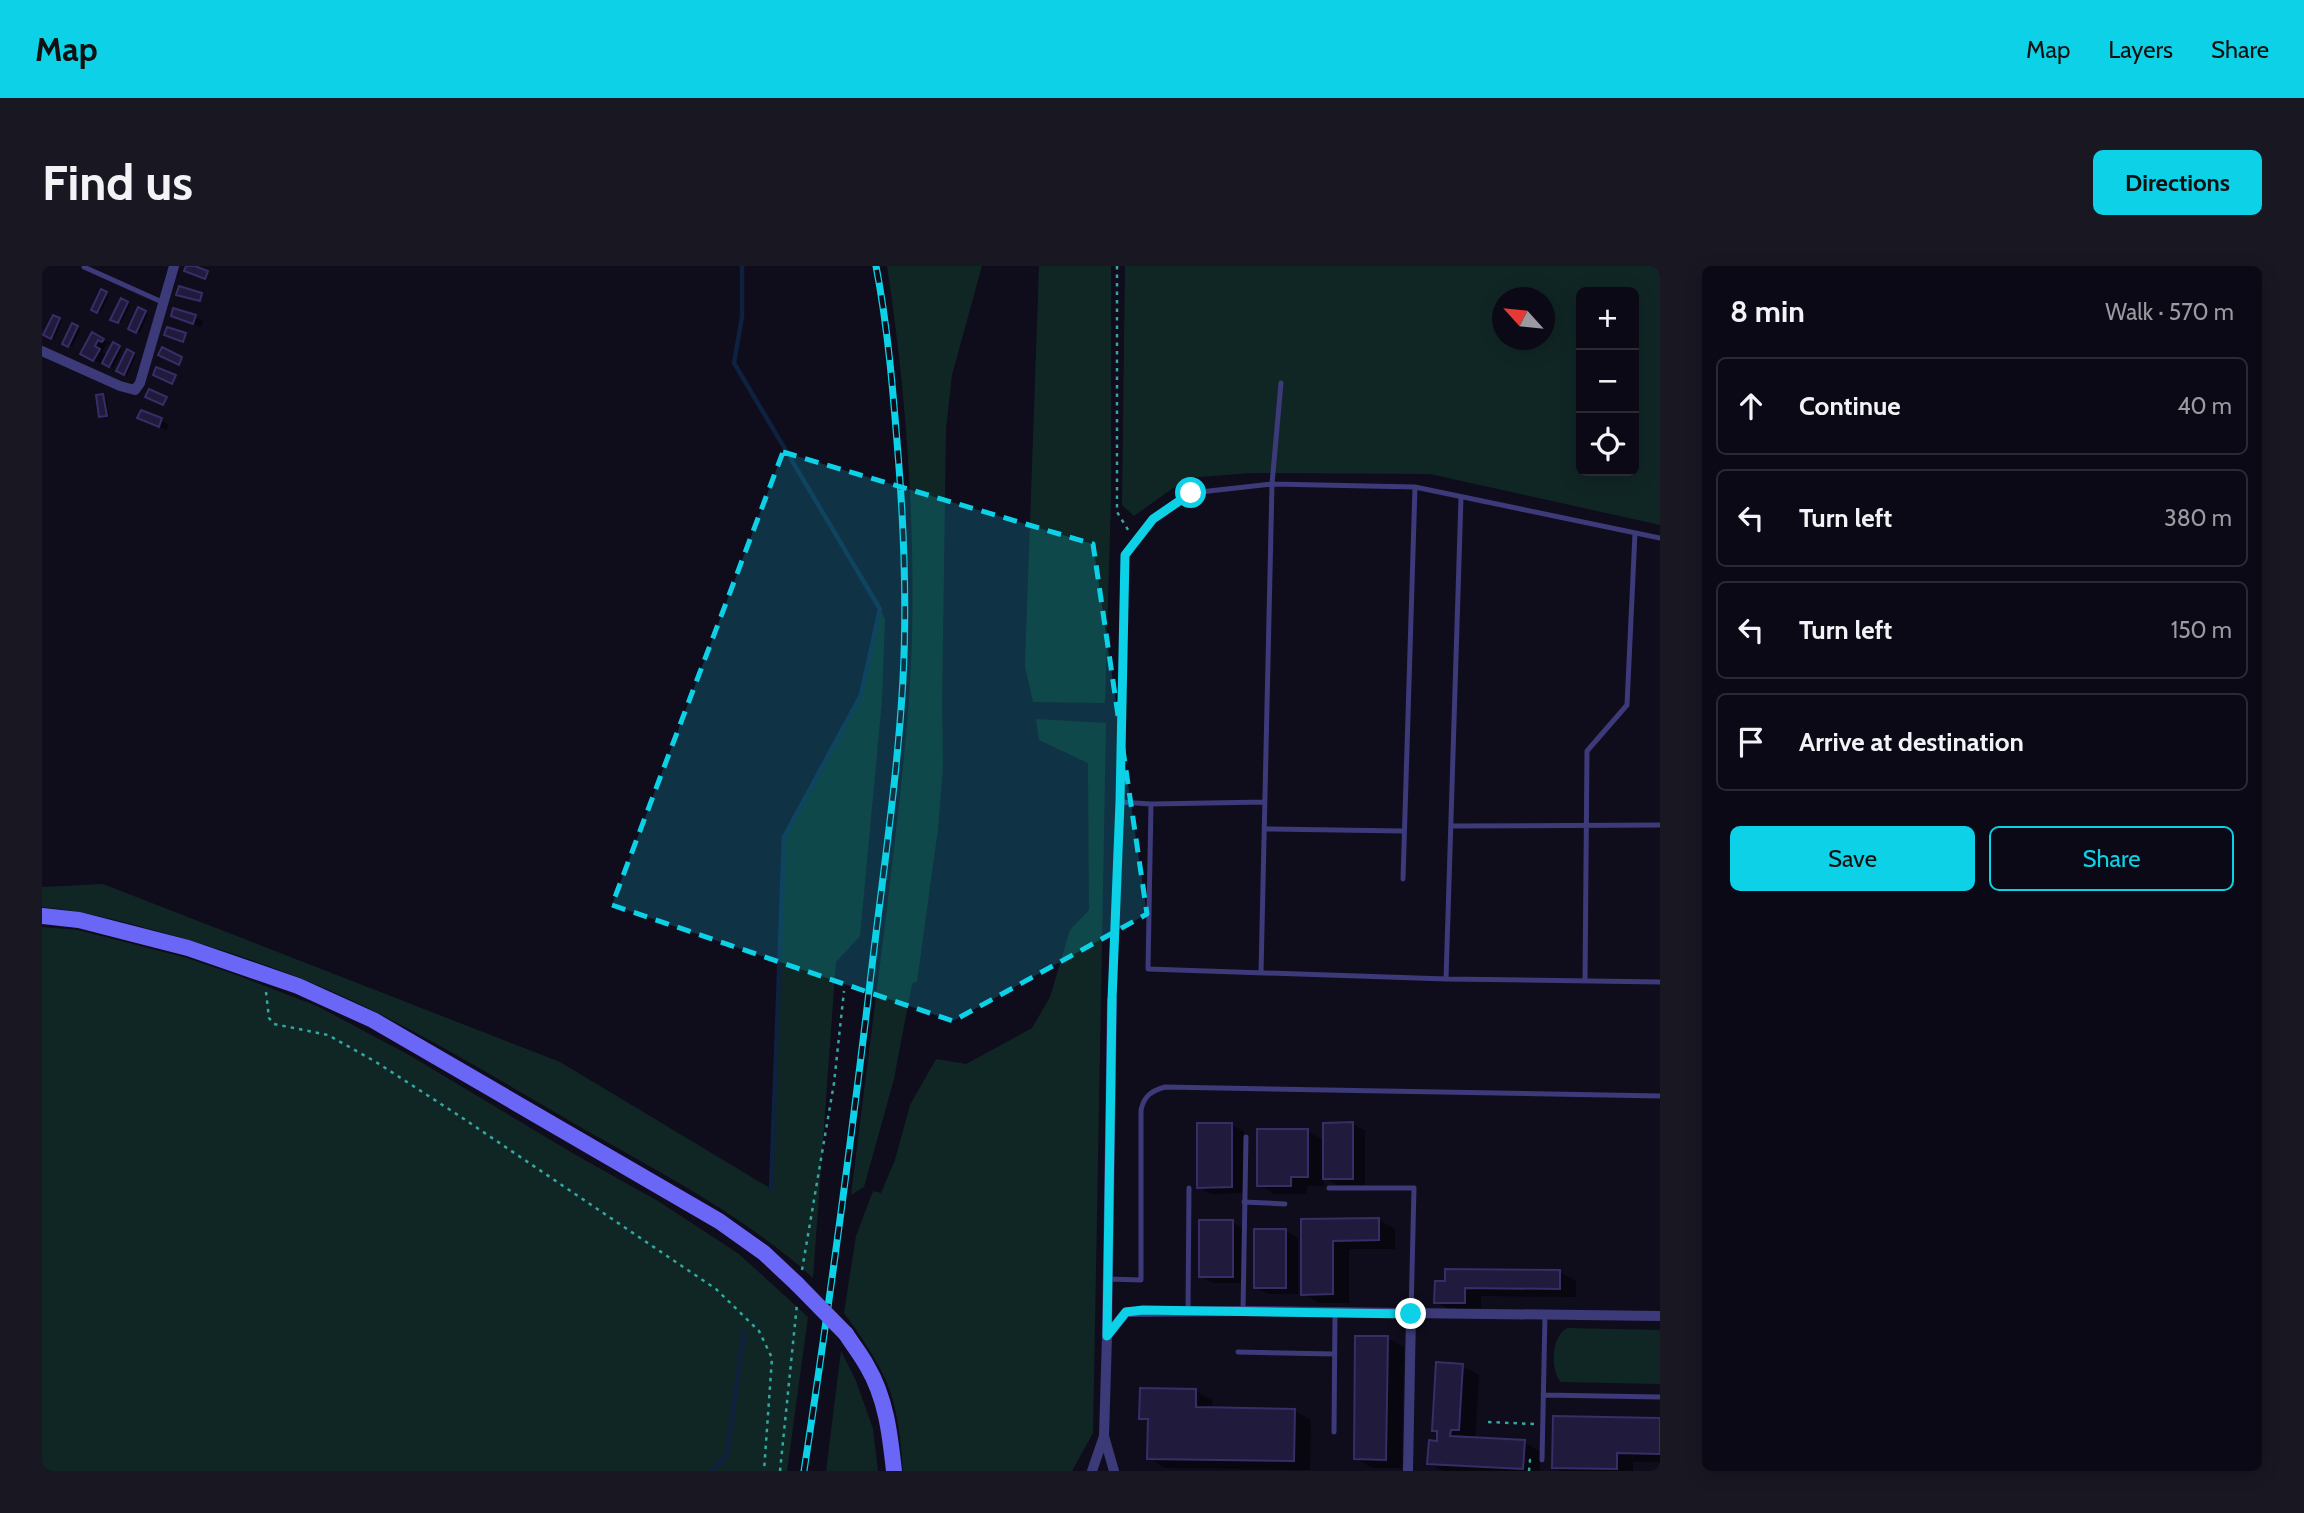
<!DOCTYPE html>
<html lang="en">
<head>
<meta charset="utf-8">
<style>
  body { margin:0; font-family:Cabin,sans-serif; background:#191722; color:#f1f3f6 }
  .controls { position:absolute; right:21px; top:21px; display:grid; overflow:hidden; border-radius:10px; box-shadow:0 4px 18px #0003 }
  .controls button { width:63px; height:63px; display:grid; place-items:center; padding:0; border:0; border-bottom:2px solid #2b2a34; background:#0b0915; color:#f1f3f6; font:35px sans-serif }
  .compass { position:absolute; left:1450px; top:21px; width:63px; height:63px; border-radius:50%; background:#0b0915; box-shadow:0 4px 18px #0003; rotate:297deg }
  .stop { position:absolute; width:21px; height:21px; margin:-16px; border:5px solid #0dd1e6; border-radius:50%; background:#fff }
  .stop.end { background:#0dd1e6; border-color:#fff; box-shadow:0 2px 7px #0008 }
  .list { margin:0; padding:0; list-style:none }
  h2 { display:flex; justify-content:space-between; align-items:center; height:91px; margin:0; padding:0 28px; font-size:30px }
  h2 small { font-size:23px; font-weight:400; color:#9a9aa0 }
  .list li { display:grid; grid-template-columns:46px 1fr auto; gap:21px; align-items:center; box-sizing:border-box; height:98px; margin:0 14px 14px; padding:0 14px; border:2px solid #2b2a34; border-radius:10px }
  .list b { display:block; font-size:26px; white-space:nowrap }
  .list em { font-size:23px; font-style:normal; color:#9a9aa0 }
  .actions { display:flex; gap:14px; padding:21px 28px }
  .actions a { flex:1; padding:16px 0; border:2px solid #0dd1e6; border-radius:10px; text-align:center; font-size:24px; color:#0dd1e6 }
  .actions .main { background:#0dd1e6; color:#111 }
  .icon { flex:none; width:38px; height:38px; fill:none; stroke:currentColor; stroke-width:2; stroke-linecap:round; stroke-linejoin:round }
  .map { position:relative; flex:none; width:1618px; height:1205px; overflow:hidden; border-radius:10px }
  header { display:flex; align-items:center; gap:42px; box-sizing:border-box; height:98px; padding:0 35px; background:#0dd1e6; color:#111 }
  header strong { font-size:33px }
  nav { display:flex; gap:38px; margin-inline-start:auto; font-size:24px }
  .intro { display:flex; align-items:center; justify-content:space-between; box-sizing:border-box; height:168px; padding:0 42px }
  h1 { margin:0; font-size:49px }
  .button { padding:18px 32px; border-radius:10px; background:#0dd1e6; color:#111; font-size:24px; font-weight:700 }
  main { display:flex; gap:42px; padding:0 42px }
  aside { flex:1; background:#0b0915; border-radius:10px; box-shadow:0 4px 18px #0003 }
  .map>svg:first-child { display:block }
</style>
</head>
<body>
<header>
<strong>Map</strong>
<nav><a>Map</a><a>Layers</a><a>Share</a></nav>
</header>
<div class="intro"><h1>Find us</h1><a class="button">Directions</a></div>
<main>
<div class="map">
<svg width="1618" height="1205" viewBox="0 0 1618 1205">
  <rect width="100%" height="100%" fill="#0f0c1c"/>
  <path fill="#102625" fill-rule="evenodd" d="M845 0H940L910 109 904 163 900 437 901 499 896 563 875 715 870 718 852 813 822 921 809 929C821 831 834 733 846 634 856 548 867 462 870 376 873 250 864 124 845 0Z
    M997 0H1069V233L1063 437 991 436 983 400Z
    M1083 0H1618V259L1388 208 1210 207 1145 212 1092 250 1080 239ZM1539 26H1592V205H1539ZM1461 32H1503V74H1461Z
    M838 343 843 353 840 434 818 670 794 696 771 1012C705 952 623 909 545 865 473 823 402 780 328 743 262 710 190 686 119 666 78 655 43 645 0 641V621L61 618 518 796 728 922 742 571 819 429Z
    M994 453 1064 457 1051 1167 1030 1205H861C859 1180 857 1153 849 1128 842 1104 818 1068 802 1047L814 970 831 925 839 927 853 894 868 839 894 793 924 798 990 762 1008 731 1028 664 1047 644 1046 497 997 474Z
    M0 661 36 664 145 692 200 711 275 740 367 789 532 888 616 935 697 988 766 1051 745 1205H0Z
    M1526 1062 1618 1064V1118L1519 1116C1508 1106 1509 1068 1526 1062Z
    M799 1085 814 1115 831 1163 836 1205H784Z"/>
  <path fill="#0007" fill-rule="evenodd" d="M59 26 67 30 58 47 51 43Z
    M79 35 88 39 79 57 71 53Z
    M97 43 106 48 98 67 89 62Z
    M131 49 153 51 161 55 159 61Z
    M11 51 20 55 12 73 4 68Z
    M31 59 39 63 30 81 23 77Z
    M51 68 80 84 71 101 61 96 60 98 40 87ZM65 77 71 80 66 90 60 86Z
    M86 85 94 90 85 109 77 105Z
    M61 130 64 132 67 151 62 152 59 150Z
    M100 146 127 158 125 164 105 156Z
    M1311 858 1323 865V919H1295L1282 911V920H1265V928H1233L1217 919 1266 865 1283 875Z
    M1190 859 1202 866V927L1169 928 1157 921Z
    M1260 954H1337L1353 963V983H1307V1037H1278L1261 1028Z
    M1190 956 1202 963V1017H1171L1159 1010Z
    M1244 965 1256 972V1028H1226L1214 1021Z
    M1518 1006 1534 1015V1031L1439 1030V1045H1411L1394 1036V1017Z
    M1345 1072 1362 1081 1360 1202H1330L1314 1192Z
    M1420 1100 1437 1109 1433 1173 1482 1176 1499 1186 1498 1205H1401L1387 1197 1396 1177 1397 1166 1392 1164Z
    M1154 1125 1171 1135 1170 1143 1253 1145 1269 1154 1268 1204 1123 1202 1107 1192V1157L1099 1152Z
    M1513 1152 1618 1154V1196H1591V1205H1519L1512 1201Z"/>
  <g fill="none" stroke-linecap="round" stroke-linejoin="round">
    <path stroke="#0e213f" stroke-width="4.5" d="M700 0V51L692 97 838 343 819 429 742 571 729 923
      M670 1205 685 1189 702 1066"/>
  </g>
  <path fill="#201a3c" stroke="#382d67" stroke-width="2" d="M144 0H153L166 5 163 13 142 5Z
    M137 20 160 27 158 35 134 29Z
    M59 23 65 26 55 47 49 44Z
    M79 32 86 36 76 57 68 54Z
    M96 41 104 45 94 67 86 63Z
    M131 42 154 49 151 58 129 50Z
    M11 49 18 52 9 73 1 69Z
    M30 57 36 60 26 81 20 78Z
    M125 61 144 67 141 76 122 69Z
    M50 66 62 73 60 76 56 74 53 80 58 83 51 95 38 88Z
    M71 76 78 80 67 101 60 97Z
    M120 81 140 91 137 99 116 89Z
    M85 83 92 87 82 109 74 105Z
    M114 101 134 109 130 118 111 109Z
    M107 123 125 131 121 139 103 131Z
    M61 128 65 150 57 151 54 129Z
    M99 144 120 152 117 161 95 152Z
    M1311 856V913H1281V857Z
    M1155 857H1190V921L1155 922Z
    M1215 863H1266V911H1249V920H1215Z
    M1337 952V974L1291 975V1028L1259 1029V953Z
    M1157 954H1191V1011H1157Z
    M1212 963H1244V1022H1212Z
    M1403 1003 1518 1004V1023L1423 1022V1037H1392L1393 1015H1403Z
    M1313 1070H1346L1344 1194 1312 1193Z
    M1394 1096 1421 1098 1417 1164H1409L1408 1170 1483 1174 1481 1203 1385 1198 1387 1174 1395 1175V1165H1390Z
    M1098 1122 1154 1123V1141L1253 1143 1252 1195 1105 1193 1106 1153H1097Z
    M1511 1150 1618 1152V1188L1575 1187V1203L1510 1202Z"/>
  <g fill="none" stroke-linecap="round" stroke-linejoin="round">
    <path stroke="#33a7a0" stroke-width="2.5" stroke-dasharray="3.5 5" stroke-linecap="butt" d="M1075 0V246L1088 267
      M224 726 227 752 232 758 286 769 334 796 416 849 674 1023 717 1065 730 1092 722 1205
      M760 1004 792 817 802 725
      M1446 1156 1492 1158
      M0 1204 2 1205
      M738 1205 755 1038
      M1487 1205 1488 1194H1490"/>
    <path stroke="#3c3a79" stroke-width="5" d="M42 1 120 36
      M1078 536 1109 538 1106 703 1404 713 1618 716
      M1109 538 1223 536
      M1409 560 1618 559
      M1222 563 1362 565
      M1361 613 1373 221
      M1219 707 1230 218 1239 117
      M1404 713 1419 231
      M1543 715 1545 485 1585 439 1593 267
      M1070 734 1078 536 1083 289 1111 253 1149 227 1230 218 1373 221 1618 272
      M1287 922H1372L1369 1048
      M1202 936 1243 938
      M1066 1013 1099 1014V844C1102 830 1109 825 1123 821L1618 830
      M1146 1044 1147 922
      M1201 1045 1204 871
      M1196 1086 1293 1088
      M1501 1129 1618 1131
      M1292 1166 1293 1047
      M1500 1194 1503 1049"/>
    <path stroke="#3c3a79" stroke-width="10" d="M0 85 78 120 93 124 98 117 132 0
      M1065 1070 1070 734
      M1062 1170 1072 1205
      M1050 1205 1062 1170 1065 1070 1084 1046 1201 1045 1618 1050
      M1366 1205 1369 1048"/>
    <path stroke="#6a67f7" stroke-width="16" d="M0 650 37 654 146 682 256 720 331 754 677 955 722 987 755 1018
      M804 1068C811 1079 819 1089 825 1100 844 1132 848 1168 852 1205"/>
    <g stroke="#0dd1e6" stroke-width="7">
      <path id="rail" d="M762 1205C786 1048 807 891 826 734 838 627 855 520 861 413 865 338 862 262 856 188 851 125 846 62 834 0"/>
    </g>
    <use href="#rail" stroke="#0f0c1c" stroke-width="4.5" stroke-dasharray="13" stroke-linecap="butt"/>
    <path stroke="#6a67f7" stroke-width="16" d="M755 1018 804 1068"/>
  </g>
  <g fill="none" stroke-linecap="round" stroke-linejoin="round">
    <path stroke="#0dd1e6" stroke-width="9" d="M1149 227 1111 253 1083 289 1078 536 1070 734 1065 1070 1084 1046 1101 1044 1369 1048"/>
  </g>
  <path fill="#0dd1e6" fill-opacity="0.2" stroke="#0dd1e6" stroke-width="5" stroke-dasharray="14 9" stroke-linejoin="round" d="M741 186 1051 278 1105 648 911 755 570 639Z"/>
</svg>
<div class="controls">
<button>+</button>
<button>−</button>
<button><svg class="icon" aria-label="locate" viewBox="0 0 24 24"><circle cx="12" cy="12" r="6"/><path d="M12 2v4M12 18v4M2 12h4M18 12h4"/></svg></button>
</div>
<svg class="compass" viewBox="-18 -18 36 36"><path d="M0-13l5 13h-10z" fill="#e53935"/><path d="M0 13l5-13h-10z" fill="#9a9aa0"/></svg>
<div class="stop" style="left:1149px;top:227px"></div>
<div class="stop end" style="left:1369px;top:1048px"></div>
</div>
<aside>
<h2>8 min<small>Walk · 570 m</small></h2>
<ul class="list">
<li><svg class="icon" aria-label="ahead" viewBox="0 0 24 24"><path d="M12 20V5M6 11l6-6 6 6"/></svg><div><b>Continue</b></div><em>40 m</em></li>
<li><svg class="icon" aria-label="left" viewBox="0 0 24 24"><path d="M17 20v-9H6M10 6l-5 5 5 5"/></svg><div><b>Turn left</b></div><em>380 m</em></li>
<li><svg class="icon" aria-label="left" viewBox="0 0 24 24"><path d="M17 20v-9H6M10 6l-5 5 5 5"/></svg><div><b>Turn left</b></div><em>150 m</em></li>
<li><svg class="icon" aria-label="arrive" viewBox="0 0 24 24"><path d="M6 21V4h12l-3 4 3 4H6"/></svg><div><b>Arrive at destination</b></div></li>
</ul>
<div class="actions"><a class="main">Save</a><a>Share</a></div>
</aside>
</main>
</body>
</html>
